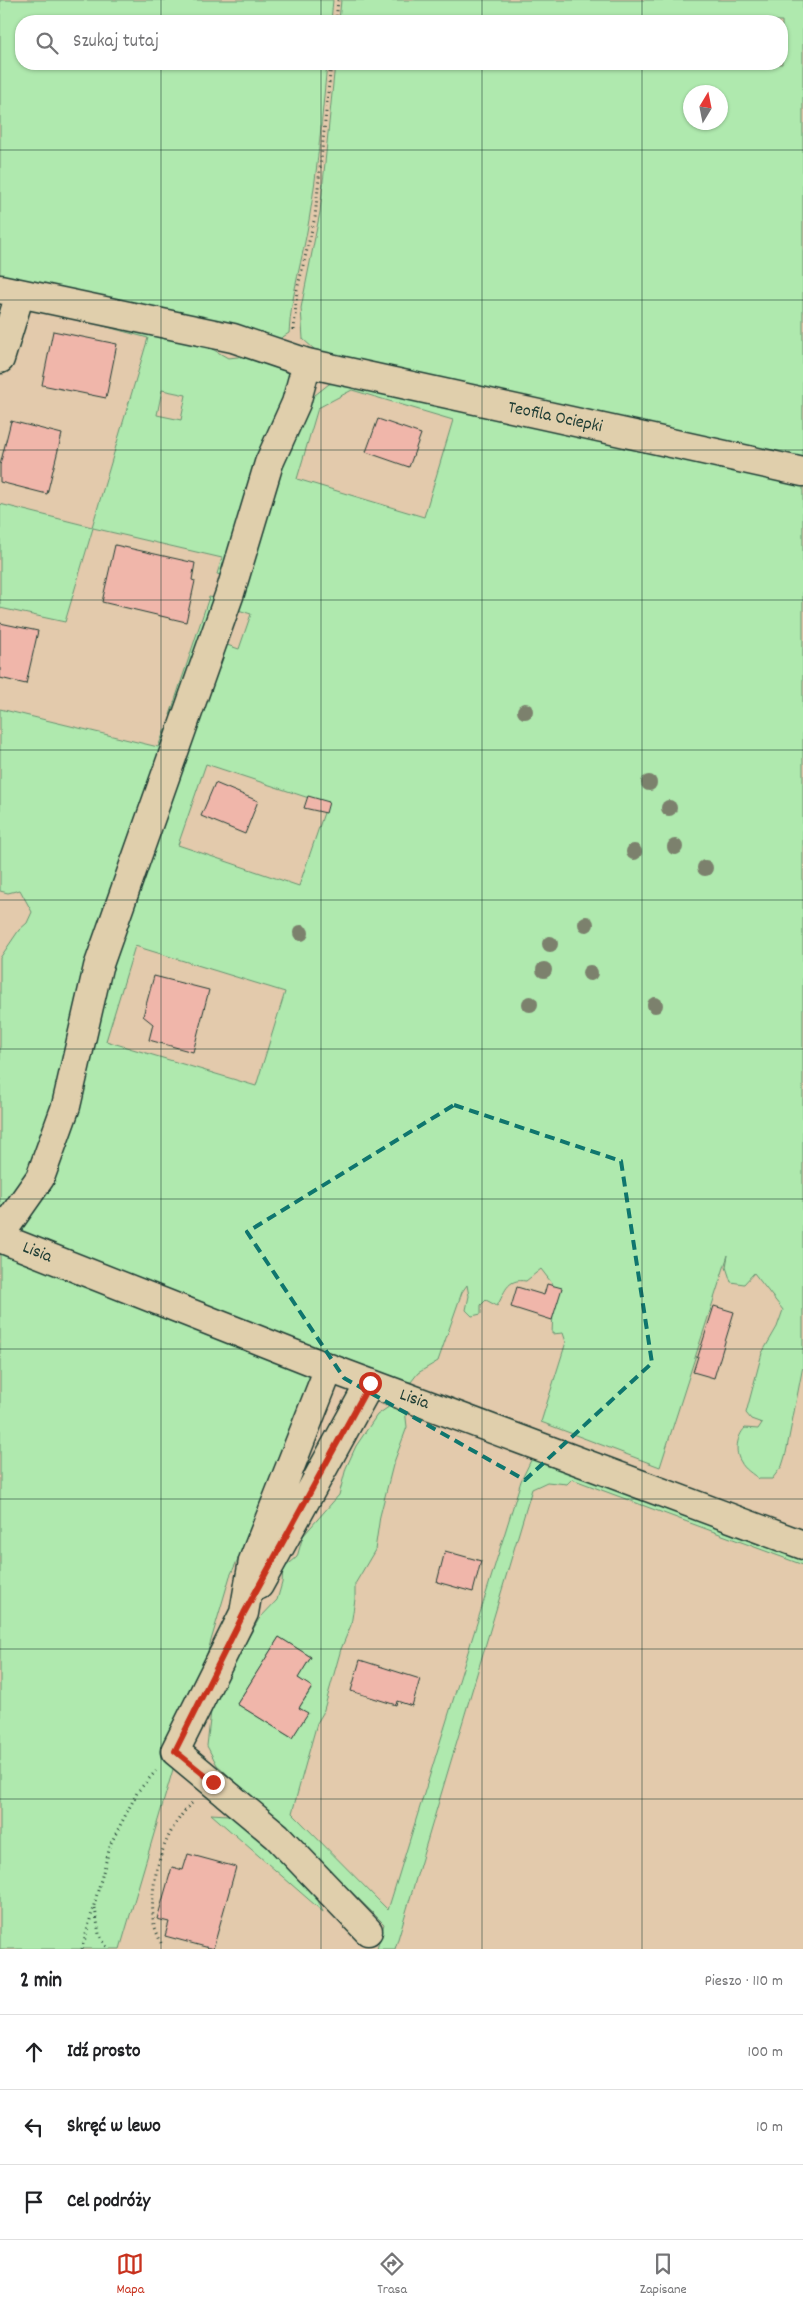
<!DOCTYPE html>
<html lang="pl">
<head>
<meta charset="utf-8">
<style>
  body { margin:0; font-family:Dekko,sans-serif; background:#f6f6f6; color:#202124 }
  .compass { position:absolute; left:683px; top:85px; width:45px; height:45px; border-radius:50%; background:#fff; box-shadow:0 1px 4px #0004; rotate:10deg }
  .stop { position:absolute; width:15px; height:15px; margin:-11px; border:4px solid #c8321e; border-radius:50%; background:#fff }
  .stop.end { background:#c8321e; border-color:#fff; box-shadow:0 1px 5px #0008 }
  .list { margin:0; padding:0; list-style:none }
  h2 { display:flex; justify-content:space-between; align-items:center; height:65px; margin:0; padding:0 20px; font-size:21px }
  h2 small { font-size:16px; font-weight:400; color:#757577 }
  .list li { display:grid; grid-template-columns:32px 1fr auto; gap:15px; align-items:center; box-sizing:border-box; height:75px; padding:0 20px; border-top:1px solid #e0e0e0 }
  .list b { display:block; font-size:19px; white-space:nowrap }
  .list em { font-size:16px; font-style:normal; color:#757577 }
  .icon { flex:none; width:28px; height:28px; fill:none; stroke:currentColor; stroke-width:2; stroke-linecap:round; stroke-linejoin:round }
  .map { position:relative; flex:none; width:803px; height:1949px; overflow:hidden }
  .search { position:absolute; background:#fff; box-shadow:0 1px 4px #0004; left:15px; right:15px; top:15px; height:55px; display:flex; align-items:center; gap:12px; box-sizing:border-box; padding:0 18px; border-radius:20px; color:#757577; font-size:19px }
  .sheet { height:290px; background:#fff }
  nav { display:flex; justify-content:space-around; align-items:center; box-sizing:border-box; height:70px; border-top:1px solid #e0e0e0; background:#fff; font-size:14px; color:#757577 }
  nav a { display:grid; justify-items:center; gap:2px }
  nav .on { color:#c8321e }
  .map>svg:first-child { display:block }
</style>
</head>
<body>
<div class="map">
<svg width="803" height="1949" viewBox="0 0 803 1949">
  <rect width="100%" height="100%" fill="#e3caac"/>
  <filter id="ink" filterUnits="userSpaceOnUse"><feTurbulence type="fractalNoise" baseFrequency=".02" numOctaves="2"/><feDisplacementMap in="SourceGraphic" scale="10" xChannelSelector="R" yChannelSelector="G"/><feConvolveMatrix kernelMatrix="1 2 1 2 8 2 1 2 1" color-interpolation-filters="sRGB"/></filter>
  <g filter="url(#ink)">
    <path fill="#afe9ae" stroke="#679371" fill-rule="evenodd" d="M0 0H333L331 21H21V64H327C322 116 318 168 309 220 303 258 291 295 289 333L275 342 0 281Z
      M341 0H803V465L349 361 315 350 303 339 301 308 320 212 335 64H782V21H339ZM690 92H720V122H690Z
      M110 322 198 341 228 358 238 357 245 353 282 363 289 374 291 388 228 577 217 574 222 558 93 528 65 622 0 608V504L92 527 148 338 100 325ZM162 390 186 395 181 420 157 415Z
      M342 382 492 417 803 486V1366L786 1453 782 1466 772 1479H759C753 1474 744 1469 741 1462 734 1452 737 1436 745 1428L758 1429 762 1423 751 1419 746 1413 762 1353 777 1327 783 1310 754 1273 744 1284 731 1282 726 1267 728 1255 660 1467 541 1422 566 1342 563 1333 552 1334 554 1286 541 1269 526 1281C506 1278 505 1293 497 1306L486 1300 481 1305V1314L472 1316 466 1310 469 1296 467 1285 462 1292 438 1361 418 1373 411 1382H405L337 1363 332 1353 327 1352 325 1357 13 1234 92 1025 224 644 239 649 251 614 235 609 275 478 305 403 329 384ZM352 390 453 420 424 517 297 479 318 408ZM206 764 327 804 299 886 178 845ZM135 946 285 992 256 1086 106 1041Z
      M209 597 221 599 180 718 170 715Z
      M0 709 158 747 165 729 169 730 43 1148 0 1221V958L19 930 27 923 32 912 20 890 8 893 0 891Z
      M0 1250 309 1374 311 1384 256 1520 230 1576 120 1949H0Z
      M393 1404 405 1409 407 1427 393 1465 380 1516 375 1550 355 1584V1599L351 1625 341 1649 323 1713 317 1723 292 1813 388 1910 521 1481 533 1456 803 1556V1565L572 1479 567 1484 547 1482 532 1489 395 1949H377L384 1924 289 1830 217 1765 207 1746 211 1711 224 1680 259 1619 277 1600 282 1583 283 1569 297 1557 303 1536 339 1495 346 1468 356 1446 377 1415ZM279 1637 311 1657 298 1678 312 1688 299 1708 307 1714 292 1738 237 1704Z
      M211 1814 228 1815 244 1824 313 1889 323 1912Z"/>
    <path fill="#f0b6aa" stroke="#1f3d34" d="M53 331 117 344 106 398 42 385Z
      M378 419 421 434 409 467 366 452Z
      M11 421 62 434 47 494 0 482V465Z
      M115 545 195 563 192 580 195 581 186 622 102 602Z
      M0 623 38 631 26 684 0 678Z
      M215 783 258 801 245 834 201 816Z
      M308 796 329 802 326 813 304 808Z
      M154 976 209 990 193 1052 149 1040 153 1024 143 1016Z
      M547 1284 562 1288 552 1320 511 1307 517 1287 544 1295Z
      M714 1306 734 1312 714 1378 693 1372Z
      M445 1551 481 1561 473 1592 437 1582Z
      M279 1637 311 1657 298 1678 312 1687 299 1708 308 1713 292 1738 237 1704Z
      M360 1660 420 1679 412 1706 397 1701 396 1705 351 1691Z
      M188 1854 236 1867 213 1949 165 1936 169 1922 157 1919 172 1867 183 1870Z"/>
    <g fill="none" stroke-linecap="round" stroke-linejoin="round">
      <g stroke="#1f3d34" stroke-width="31">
        <path id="minor" d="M0 289 233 338 307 363 803 472
          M0 359 20 294
          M0 1235 40 1178 66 1106 98 967 230 593 269 463 296 403 307 363
          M0 1238 329 1368 803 1545
          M329 1368 253 1561 244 1613 175 1751 277 1836 368 1931
          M259 1585 370 1383"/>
      </g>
      <path stroke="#1f3d34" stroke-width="3" stroke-dasharray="1 4" stroke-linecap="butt" d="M336 21 338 0
        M294 330 297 290 315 217 331 64
        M95 1908 99 1934 108 1949
        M161 1943C158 1935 153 1925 153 1917 150 1877 164 1830 193 1802
        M82 1949 111 1843 138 1791 156 1771"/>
      <use href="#minor" stroke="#e0cfac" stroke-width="28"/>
    </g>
    <g fill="#7b816d">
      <circle cx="525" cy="711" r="8"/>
      <circle cx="649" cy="783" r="8"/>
      <circle cx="669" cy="808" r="8"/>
      <circle cx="675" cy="847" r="8"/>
      <circle cx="634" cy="852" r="8"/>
      <circle cx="705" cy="868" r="8"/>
      <circle cx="586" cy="924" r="8"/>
      <circle cx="301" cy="933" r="8"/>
      <circle cx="550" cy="944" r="8"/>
      <circle cx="544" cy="970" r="8"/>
      <circle cx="590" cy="973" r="8"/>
      <circle cx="530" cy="1004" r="8"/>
      <circle cx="655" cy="1005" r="8"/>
    </g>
  </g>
  <g fill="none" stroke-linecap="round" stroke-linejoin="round" filter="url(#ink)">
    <path stroke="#c8321e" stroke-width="6" d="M213 1782 175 1751 244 1613 370 1383"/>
  </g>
  <path fill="none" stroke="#0f766e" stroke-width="4" stroke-dasharray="10 6" stroke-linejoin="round" d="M454 1105 621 1161 652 1363 525 1480 344 1378 247 1232Z"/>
  <path fill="none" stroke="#1f3d34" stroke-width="1" stroke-opacity="0.55" d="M161 0V21M321 0V21M482 0V21M642 0V21M161 64V1949M321 64V1949M482 64V1949M642 64V1949M0 150H803M0 300H803M0 450H803M0 600H803M0 750H803M0 900H803M0 1049H803M0 1199H803M0 1349H803M0 1499H803M0 1649H803M0 1799H803"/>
  <g text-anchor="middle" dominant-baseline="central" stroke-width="5" stroke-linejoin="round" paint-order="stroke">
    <g font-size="18" fill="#1f3d34" stroke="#e0cfac">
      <text transform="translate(555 418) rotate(12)">Teofila Ociepki</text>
      <text transform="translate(37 1253) rotate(22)">Lisia</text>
      <text transform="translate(414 1400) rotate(20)">Lisia</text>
    </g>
  </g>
</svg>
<svg class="compass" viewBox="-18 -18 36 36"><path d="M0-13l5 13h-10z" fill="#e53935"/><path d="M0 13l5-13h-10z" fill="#757577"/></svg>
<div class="stop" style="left:370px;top:1383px"></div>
<div class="stop end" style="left:213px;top:1782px"></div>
<div class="search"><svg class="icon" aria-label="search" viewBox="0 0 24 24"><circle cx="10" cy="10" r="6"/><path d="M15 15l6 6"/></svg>Szukaj tutaj</div>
</div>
<section class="sheet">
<h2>2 min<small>Pieszo · 110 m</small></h2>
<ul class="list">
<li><svg class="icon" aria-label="ahead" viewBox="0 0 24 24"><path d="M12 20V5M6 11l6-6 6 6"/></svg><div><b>Idź prosto</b></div><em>100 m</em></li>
<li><svg class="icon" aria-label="left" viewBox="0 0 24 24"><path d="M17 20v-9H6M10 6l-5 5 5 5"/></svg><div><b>Skręć w lewo</b></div><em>10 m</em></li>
<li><svg class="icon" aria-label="arrive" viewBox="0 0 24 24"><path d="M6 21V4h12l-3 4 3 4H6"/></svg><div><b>Cel podróży</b></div></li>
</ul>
</section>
<nav>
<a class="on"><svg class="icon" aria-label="map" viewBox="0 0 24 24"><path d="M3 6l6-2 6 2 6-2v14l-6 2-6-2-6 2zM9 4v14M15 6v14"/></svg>Mapa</a>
<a><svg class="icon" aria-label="directions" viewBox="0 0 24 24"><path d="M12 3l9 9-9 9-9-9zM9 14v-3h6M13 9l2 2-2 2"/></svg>Trasa</a>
<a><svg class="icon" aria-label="saved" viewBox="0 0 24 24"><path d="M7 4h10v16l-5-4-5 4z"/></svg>Zapisane</a>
</nav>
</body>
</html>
